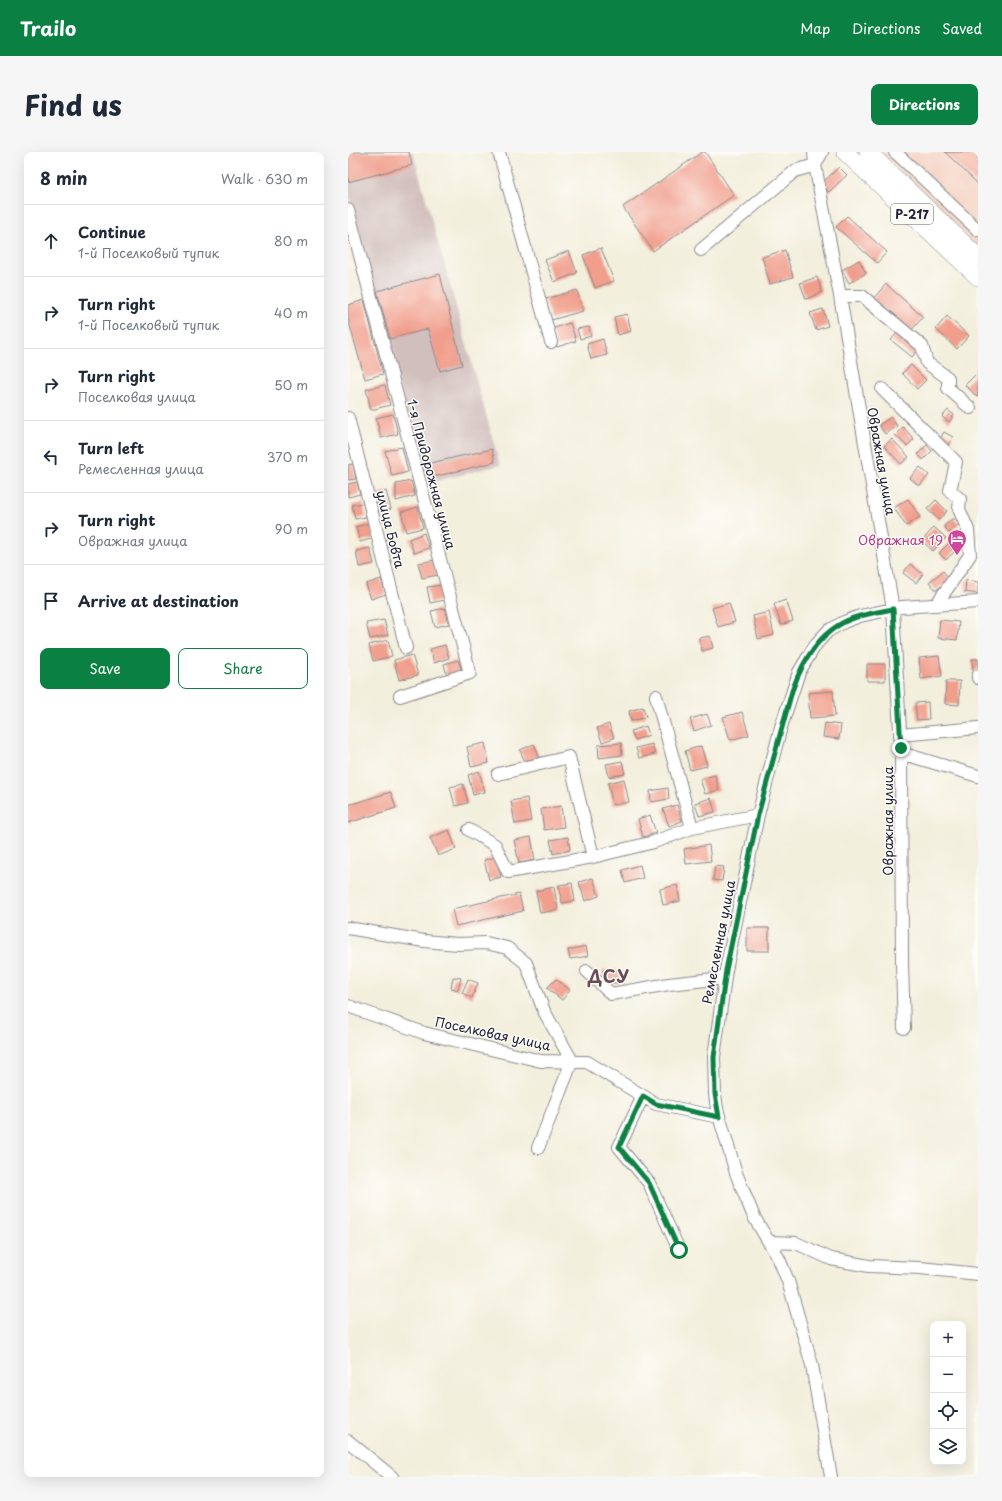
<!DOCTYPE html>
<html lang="en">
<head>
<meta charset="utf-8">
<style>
  body { margin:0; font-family:"Playpen Sans",sans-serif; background:#f6f6f7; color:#1f2937 }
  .controls { position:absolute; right:12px; bottom:12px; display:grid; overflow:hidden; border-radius:8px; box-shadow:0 4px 16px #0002 }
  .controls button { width:36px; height:36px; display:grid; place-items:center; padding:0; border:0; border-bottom:1px solid #e0e1e3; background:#fff; color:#1f2937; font:20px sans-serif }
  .stop { position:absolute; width:12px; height:12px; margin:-9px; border:3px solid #0b8043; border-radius:50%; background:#fff }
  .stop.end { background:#0b8043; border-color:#fff; box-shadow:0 1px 4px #0008 }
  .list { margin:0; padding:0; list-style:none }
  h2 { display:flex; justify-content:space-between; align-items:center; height:52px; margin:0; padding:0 16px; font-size:17px }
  h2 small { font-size:13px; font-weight:400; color:#747a83 }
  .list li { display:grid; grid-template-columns:26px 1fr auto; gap:12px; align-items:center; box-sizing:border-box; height:72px; padding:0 16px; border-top:1px solid #e0e1e3 }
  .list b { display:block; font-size:15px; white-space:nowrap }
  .list p { margin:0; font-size:13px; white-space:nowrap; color:#747a83 }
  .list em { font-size:13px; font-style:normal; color:#747a83 }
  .actions { display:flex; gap:8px; padding:12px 16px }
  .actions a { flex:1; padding:9px 0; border:1px solid #0b8043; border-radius:8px; text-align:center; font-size:14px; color:#0b8043 }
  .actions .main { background:#0b8043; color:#fff }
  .icon { flex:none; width:22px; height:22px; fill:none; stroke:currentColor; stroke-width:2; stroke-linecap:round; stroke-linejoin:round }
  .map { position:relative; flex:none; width:630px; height:1325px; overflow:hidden; border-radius:8px }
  header { display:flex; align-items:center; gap:24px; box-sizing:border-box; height:56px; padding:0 20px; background:#0b8043; color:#fff }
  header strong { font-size:19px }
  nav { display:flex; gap:22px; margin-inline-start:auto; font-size:14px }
  .intro { display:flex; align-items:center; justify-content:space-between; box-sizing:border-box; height:96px; padding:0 24px }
  h1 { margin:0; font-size:28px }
  .button { padding:10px 18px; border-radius:8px; background:#0b8043; color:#fff; font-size:14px; font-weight:700 }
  main { display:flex; gap:24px; padding:0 24px }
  aside { flex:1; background:#fff; border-radius:8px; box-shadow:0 4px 16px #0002 }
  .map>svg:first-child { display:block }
</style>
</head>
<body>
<header>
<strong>Trailo</strong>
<nav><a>Map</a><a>Directions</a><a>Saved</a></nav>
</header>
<div class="intro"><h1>Find us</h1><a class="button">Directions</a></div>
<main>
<aside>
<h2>8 min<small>Walk · 630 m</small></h2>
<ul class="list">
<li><svg class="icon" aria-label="ahead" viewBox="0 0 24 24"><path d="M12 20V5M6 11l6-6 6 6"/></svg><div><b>Continue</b><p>1-й Поселковый тупик</p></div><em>80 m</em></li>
<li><svg class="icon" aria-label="right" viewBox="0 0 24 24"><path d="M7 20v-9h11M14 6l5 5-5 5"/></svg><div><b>Turn right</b><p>1-й Поселковый тупик</p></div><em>40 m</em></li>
<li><svg class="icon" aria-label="right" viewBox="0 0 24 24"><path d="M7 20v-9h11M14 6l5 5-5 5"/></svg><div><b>Turn right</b><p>Поселковая улица</p></div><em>50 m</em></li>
<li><svg class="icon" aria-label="left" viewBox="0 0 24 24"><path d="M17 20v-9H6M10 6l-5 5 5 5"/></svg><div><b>Turn left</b><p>Ремесленная улица</p></div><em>370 m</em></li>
<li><svg class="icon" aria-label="right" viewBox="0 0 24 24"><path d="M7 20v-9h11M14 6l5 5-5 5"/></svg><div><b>Turn right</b><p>Овражная улица</p></div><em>90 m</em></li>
<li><svg class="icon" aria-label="arrive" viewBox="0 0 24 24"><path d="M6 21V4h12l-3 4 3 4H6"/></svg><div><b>Arrive at destination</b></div></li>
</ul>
<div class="actions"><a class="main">Save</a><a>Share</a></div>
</aside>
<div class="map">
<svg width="630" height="1325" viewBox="0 0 630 1325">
  <rect width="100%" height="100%" fill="#fdfcf7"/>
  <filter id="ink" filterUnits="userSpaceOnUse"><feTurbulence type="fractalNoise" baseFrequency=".025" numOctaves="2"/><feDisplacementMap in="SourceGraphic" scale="8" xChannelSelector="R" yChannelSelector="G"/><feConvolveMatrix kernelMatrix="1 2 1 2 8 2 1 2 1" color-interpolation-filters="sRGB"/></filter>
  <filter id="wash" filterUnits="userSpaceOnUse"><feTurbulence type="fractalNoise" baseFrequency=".012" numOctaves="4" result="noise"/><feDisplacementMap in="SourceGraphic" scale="16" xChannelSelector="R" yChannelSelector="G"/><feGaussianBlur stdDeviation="0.9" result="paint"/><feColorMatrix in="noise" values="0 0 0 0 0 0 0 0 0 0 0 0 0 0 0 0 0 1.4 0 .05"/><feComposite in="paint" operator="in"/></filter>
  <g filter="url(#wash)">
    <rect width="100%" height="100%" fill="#f3efdd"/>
    <path fill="#f5d2c2" d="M533 0H630V94Z"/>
    <path fill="#d1bfbd" d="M0 0H65L152 313 77 332 0 40Z"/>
    <g id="blocks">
      <path fill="#f19e8c" d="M0 0H61L64 13 0 30Z
        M354 0H357L386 43 305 99 275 55Z
        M597 0H630V32Z
        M491 15 499 23 481 40 473 32Z
        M499 64 539 100 529 111 488 75Z
        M253 96 266 129 247 136 235 103Z
        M437 98 445 125 422 132 414 105Z
        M221 99 229 121 206 130 197 108Z
        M511 108 518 121 501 131 494 118Z
        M92 122 114 213 92 219 80 177 42 187 29 139Z
        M469 125 474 140 458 147 452 131Z
        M538 132 575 165 561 181 524 148Z
        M229 138 235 159 203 168 197 147Z
        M16 148 35 222 17 227 0 167V153Z
        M475 157 480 174 468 178 462 161Z
        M279 162 283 179 270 183 266 165Z
        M599 164 621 184 609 197 588 177Z
        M222 171 228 189 209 195 203 177Z
        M241 175 243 184 232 187 229 177Z
        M550 180 571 197 564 205 543 188Z
        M255 187 259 203 243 207 239 192Z
        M563 213 578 228 569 237 554 221Z
        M630 220V244L629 245 617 233Z
        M37 233 42 253 23 258 18 237Z
        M600 258 606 263 601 270 594 265Z
        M45 262 50 282 33 286 28 266Z
        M543 265 549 274 537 282 531 273Z
        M555 275 566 287 559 294 547 283Z
        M596 280 605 285 599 295 590 290Z
        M544 287 561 305 553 312 536 294Z
        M579 293 584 299 575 308 570 302Z
        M54 295 60 320 44 324 37 299Z
        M144 297 147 310 77 327 74 313Z
        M5 312 8 327 0 328V313Z
        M572 315 581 323 571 334 562 326Z
        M63 329 67 344 48 349V332Z
        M9 330 12 342 0 345V332Z
        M38 339 43 357 31 360 27 342Z
        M560 347 572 365 558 374 546 356Z
        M588 348 599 359 591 368 579 357Z
        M15 351 18 365 7 367 4 353Z
        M70 355 75 376 58 380 53 360Z
        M605 366 611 372 601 381 596 374Z
        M22 371 26 386 12 390 8 375Z
        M586 375 598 386 585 399 574 389Z
        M76 381 81 396 66 401 61 387Z
        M602 390 609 397 598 408 591 401Z
        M22 396 26 412 11 415 8 399Z
        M87 408 90 423 74 426 70 411Z
        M562 412 575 422 568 431 555 421Z
        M595 419 602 428 588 438 581 430Z
        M33 427 38 442 23 447 18 432Z
        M618 428 630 430V442L617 440Z
        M94 433 97 448 82 451 79 435Z
        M438 448 445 469 433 473 426 452Z
        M381 451 387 470 370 475 364 456Z
        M97 456 101 472 87 475 83 459Z
        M421 460 426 483 410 487 405 464Z
        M36 468 40 483 22 487 18 471Z
        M592 468 611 470 609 488 590 486Z
        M362 484 365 496 354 499 351 486Z
        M40 488 44 504 25 509 21 493Z
        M97 493 101 506 86 511 82 497Z
        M64 503 70 523 51 528 46 508Z
        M591 504 594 524 573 527 571 506Z
        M624 507H630V518L625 519Z
        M110 508 114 520 99 524 96 512Z
        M519 512H537V529H519Z
        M598 529H612L611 553 597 552Z
        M485 539 487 564 462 566 460 541Z
        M580 550 581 567 569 568 567 551Z
        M295 555 298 565 283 569 281 559Z
        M394 560 401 583 382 588 375 565Z
        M359 562 363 573 346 579 342 567Z
        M477 571 493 573 491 587 475 585Z
        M261 572 266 586 254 590 249 576Z
        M298 574 301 583 287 588 283 579Z
        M137 591 141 611 123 615 119 595Z
        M273 591 274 603 251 606 250 593Z
        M186 592 192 607 178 613 172 598Z
        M304 592 307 602 291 606 288 596Z
        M353 594 359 614 342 618 337 599Z
        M274 609 277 622 261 625 258 612Z
        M131 619 137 640 125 643 120 623Z
        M367 623 371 638 357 642 352 627Z
        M276 627 281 650 265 653 260 631Z
        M115 632 120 651 107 654 102 635Z
        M320 636 321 647 303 650 302 639Z
        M43 640 48 656 0 671V653Z
        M179 646 183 669 167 672 163 649Z
        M363 646 367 660 351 664 347 651Z
        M329 653 334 669 321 674 315 657Z
        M213 654 216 675 196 678 193 657Z
        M302 663 308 681 295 685 290 667Z
        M101 678 108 697 90 704 82 686Z
        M183 685 187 708 171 711 166 688Z
        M220 685 222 698 205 702 202 688Z
        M361 693 363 709 338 712 336 697Z
        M148 705 153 725 141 728 136 708Z
        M292 713 295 726 277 731 274 718Z
        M367 714 376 715 374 729 365 728Z
        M245 726 251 744 237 749 231 730Z
        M224 731 227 749 214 751 211 733Z
        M329 733 332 749 315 753 312 737Z
        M206 735 210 758 192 761 188 739Z
        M171 742 175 759 108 774 104 757Z
        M399 776H421V799H399Z
        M238 794 240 804 222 807 220 798Z
        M255 818H274L275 831H256Z
        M105 825 113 826 110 838 103 836Z
        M120 827 130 831 124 846 114 841Z
        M208 827 222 838 214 848 199 836Z"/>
    </g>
  </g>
  <g filter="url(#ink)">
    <use href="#blocks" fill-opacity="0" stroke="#8a888c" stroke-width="1"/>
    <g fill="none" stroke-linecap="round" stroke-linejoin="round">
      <g stroke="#8a888c" stroke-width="14">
        <path id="minor" d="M151 0 203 190
          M466 0 467 13 474 0
          M547 0 630 78
          M0 58 122 521 52 544
          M353 98 447 19 467 13 492 144 545 457 553 596 554 811 556 876
          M492 144H514L574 194 579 211 600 226V236L622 256
          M534 237 608 310 602 339 612 347 611 357 620 378 622 403 588 453
          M0 266 58 496
          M630 524V526
          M308 544 344 676 410 663
          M552 583 630 576
          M553 601 630 624
          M150 622 221 605 245 705 306 690 344 676
          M121 678 147 693 160 720 245 705
          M0 776 76 789 110 792 138 791 159 796 178 811 196 859 224 909 190 996
          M239 819 263 842 321 832 376 826
          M0 854 76 881 193 909 239 910 308 952 371 965
          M295 944 271 995 301 1031 331 1098
          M422 1090 448 1091 483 1107 521 1114 572 1116 630 1122
          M0 1289 44 1325
          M483 1325 464 1213 440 1129 431 1107 406 1065 394 1036 388 1021 369 957 367 942 366 905 378 818 410 663 433 575 451 520 468 492 480 479 496 470 512 464 554 455 630 450"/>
      </g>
      <g stroke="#8a888c" stroke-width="18">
        <path id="highway" d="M497 0 630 125
          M520 0 630 105"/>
      </g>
      <use href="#minor" stroke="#fff" stroke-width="12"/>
      <use href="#highway" stroke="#fff" stroke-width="17"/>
    </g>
  </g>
  <g fill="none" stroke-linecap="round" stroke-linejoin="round" filter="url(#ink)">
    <path stroke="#0b8043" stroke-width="5" d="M331 1098 301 1031 271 995 295 944 308 952 371 965 367 942 366 905 378 818 410 663 444 539C456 505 475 474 512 464 523 461 534 459 545 457L553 596"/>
  </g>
  <defs>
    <g id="hotel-pin" transform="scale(1)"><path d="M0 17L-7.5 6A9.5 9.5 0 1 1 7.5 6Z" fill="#d1479c" stroke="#fdfcf7"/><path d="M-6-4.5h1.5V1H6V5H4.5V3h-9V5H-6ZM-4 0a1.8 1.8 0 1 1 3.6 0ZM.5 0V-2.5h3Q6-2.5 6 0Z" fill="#fff"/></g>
  </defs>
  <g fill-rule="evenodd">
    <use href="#hotel-pin" x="609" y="387"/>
  </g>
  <g text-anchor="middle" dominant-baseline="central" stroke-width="3" stroke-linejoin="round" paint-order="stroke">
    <rect fill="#fdfcf7" stroke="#646373" stroke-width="1" x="543" y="52" width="42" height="20" rx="3"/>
    <g font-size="12" font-weight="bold" fill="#22223b">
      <text x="564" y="62">Р-217</text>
    </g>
    <g font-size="13" fill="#22223b" stroke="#fdfcf7">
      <text transform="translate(534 309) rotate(80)">Овражная улица</text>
      <text transform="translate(84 322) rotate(75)">1-я Придорожная улица</text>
      <text transform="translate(43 377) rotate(76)">улица Бовта</text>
      <text transform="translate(539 669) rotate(-90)">Овражная улица</text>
      <text transform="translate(370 790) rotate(-79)">Ремесленная улица</text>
      <text transform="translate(145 881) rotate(12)">Поселковая улица</text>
    </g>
    <g font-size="13" fill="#b23c85" stroke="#fdfcf7" text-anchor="end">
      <text x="595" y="387">Овражная 19</text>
    </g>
    <g font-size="17" font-weight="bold" letter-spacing="1" fill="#6a4d57" stroke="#fdfcf7">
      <text x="261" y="824">ДСУ</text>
    </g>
  </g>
</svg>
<div class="controls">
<button>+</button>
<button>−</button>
<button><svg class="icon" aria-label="locate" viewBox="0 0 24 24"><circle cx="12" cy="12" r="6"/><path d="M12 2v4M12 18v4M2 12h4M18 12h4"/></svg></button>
<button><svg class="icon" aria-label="layers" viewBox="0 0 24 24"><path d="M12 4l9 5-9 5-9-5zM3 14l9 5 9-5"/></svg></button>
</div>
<div class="stop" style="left:331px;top:1098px"></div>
<div class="stop end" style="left:553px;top:596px"></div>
</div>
</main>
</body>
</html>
